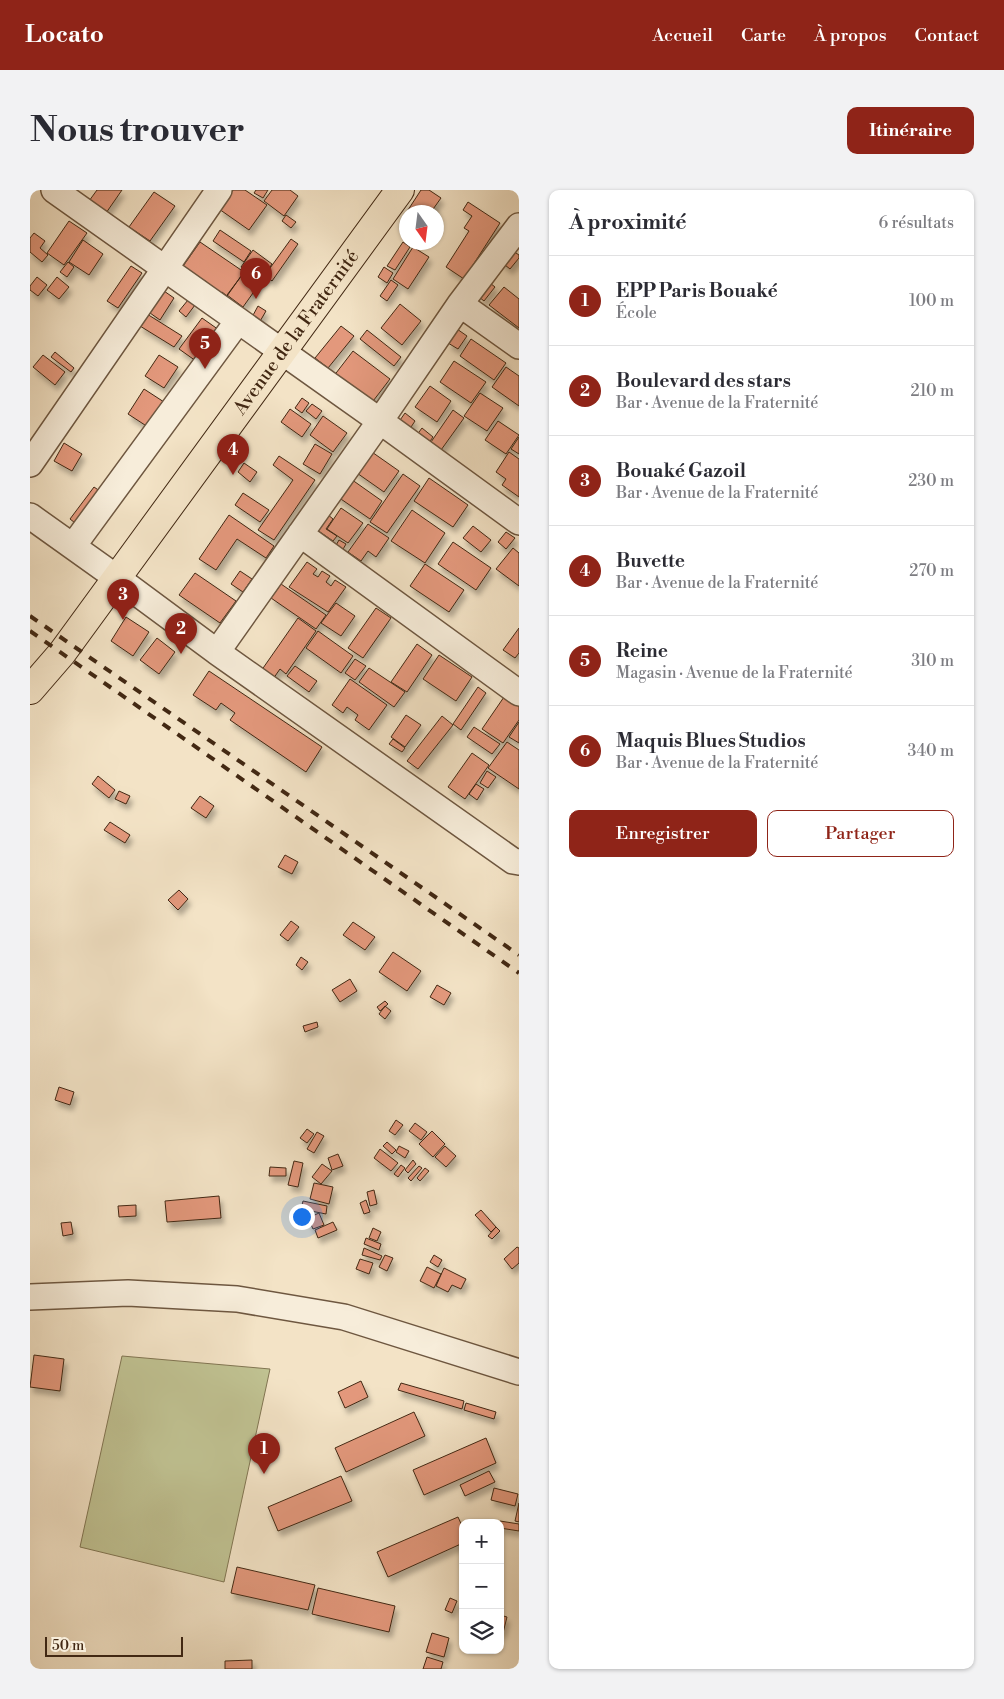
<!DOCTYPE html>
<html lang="fr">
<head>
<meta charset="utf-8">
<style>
  body { margin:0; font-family:"Libre Bodoni",serif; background:#f2f2f3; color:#2b2b33 }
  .controls { position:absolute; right:15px; bottom:15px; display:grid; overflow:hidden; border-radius:10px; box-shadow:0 1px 4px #0004 }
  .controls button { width:45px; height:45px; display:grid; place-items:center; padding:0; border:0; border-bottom:1px solid #e1e1e2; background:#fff; color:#2b2b33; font:25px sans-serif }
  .compass { position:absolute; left:369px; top:15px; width:45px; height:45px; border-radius:50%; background:#fff; box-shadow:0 1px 4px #0004; rotate:166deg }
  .scale { position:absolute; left:15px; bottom:12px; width:138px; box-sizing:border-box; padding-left:5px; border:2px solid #422813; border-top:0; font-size:14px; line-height:18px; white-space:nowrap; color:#422813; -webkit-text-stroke:4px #f7edda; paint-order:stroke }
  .you { position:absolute; left:271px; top:1026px; width:18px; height:18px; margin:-12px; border:4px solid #fff; border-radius:50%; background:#1a73e8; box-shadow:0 0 0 8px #1a73e833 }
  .badge { display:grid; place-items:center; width:32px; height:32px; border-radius:50%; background:#8f2418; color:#fff; font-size:16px; font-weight:700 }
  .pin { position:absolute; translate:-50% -41px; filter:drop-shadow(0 1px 2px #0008) }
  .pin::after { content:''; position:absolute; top:26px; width:18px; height:15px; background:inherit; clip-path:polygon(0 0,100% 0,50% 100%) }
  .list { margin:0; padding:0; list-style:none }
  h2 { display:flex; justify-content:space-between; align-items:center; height:65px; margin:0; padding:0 20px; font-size:21px }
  h2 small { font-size:16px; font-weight:400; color:#7c7c81 }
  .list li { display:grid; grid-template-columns:32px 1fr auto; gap:15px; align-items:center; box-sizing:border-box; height:90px; padding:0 20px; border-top:1px solid #e1e1e2 }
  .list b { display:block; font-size:19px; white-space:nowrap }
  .list p { margin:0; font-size:16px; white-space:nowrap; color:#7c7c81 }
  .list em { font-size:16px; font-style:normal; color:#7c7c81 }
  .actions { display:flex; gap:10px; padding:15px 20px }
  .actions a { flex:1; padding:11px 0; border:1px solid #8f2418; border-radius:10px; text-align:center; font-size:18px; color:#8f2418 }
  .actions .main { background:#8f2418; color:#fff }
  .icon { flex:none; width:28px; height:28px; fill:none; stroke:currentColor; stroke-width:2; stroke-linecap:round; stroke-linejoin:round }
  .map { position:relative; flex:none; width:489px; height:1479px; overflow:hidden; border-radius:10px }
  header { display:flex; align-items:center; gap:30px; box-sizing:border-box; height:70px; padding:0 25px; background:#8f2418; color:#fff }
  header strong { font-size:24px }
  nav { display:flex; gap:28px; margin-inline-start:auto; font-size:18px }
  .intro { display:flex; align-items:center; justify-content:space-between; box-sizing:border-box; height:120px; padding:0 30px }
  h1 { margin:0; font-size:35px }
  .button { padding:12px 22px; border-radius:10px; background:#8f2418; color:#fff; font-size:18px; font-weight:700 }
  main { display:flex; gap:30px; padding:0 30px }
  aside { flex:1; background:#fff; border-radius:10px; box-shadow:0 1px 4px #0004 }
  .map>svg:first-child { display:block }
</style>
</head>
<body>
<header>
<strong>Locato</strong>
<nav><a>Accueil</a><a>Carte</a><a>À propos</a><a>Contact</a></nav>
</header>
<div class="intro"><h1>Nous trouver</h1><a class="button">Itinéraire</a></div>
<main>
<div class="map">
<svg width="489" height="1479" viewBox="0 0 489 1479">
  <defs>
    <filter id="shadow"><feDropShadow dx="3" dy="5.5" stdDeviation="2.5" flood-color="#0004"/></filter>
  </defs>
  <rect width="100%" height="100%" fill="#f3e3c6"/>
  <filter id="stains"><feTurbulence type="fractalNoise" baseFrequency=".004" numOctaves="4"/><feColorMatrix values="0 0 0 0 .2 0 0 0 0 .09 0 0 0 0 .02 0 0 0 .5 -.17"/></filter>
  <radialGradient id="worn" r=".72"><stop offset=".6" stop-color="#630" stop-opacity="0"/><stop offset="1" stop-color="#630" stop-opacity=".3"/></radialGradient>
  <path fill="#c0c292" stroke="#817552" d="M92 1166 240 1179 194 1392 50 1357Z"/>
  <path fill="#e3987c" stroke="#422813" filter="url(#shadow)" d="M67 0H92L76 23 59 11Z
    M203 0H215L237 15 219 40 189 19Z
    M226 0H238L233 8 224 3Z
    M242 0H260L268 6 254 26 234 11Z
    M391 0H399L411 8 401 22H381L378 20Z
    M124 2 145 16 120 51 99 37Z
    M438 12 470 33 434 89 416 77 439 41 434 38 442 26 433 20Z
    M256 25 266 32 261 38 252 31Z
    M39 31 57 43 34 75 17 63Z
    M190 40 221 61 214 72 183 51Z
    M4 43 15 51 10 58 18 65 12 72 0 62V48Z
    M261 49 268 54 242 91 235 85Z
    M53 50 73 64 59 85 39 72Z
    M170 52 214 82 197 106 192 102 188 107 174 97 177 92 173 90 171 93 151 79Z
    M373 52 380 57 365 80 357 76Z
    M383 57 399 67 378 99 363 89Z
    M480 59 489 65V68L480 79 470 71Z
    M223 60 242 74 228 95 213 85 216 80 211 77Z
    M38 72 44 77 37 87 30 82Z
    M101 76 112 83 88 118 77 111Z
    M354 77 363 83 357 93 348 87Z
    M212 85 228 96 213 117 197 105Z
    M7 87 17 95 8 106 0 100V96Z
    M27 87 39 97 29 109 17 100Z
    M361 90 368 95 357 111 350 106Z
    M460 93 465 97 454 111 449 107Z
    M474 97 489 109V138L459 115Z
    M134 101 144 108 130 130 120 123Z
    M158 110 165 115 156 127 149 121Z
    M370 114 391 131 372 155 351 138Z
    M228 116 236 121 229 133 221 129Z
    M117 124 152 146 144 157 110 136Z
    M172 128 189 140 166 171 149 159Z
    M311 136 324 146 298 178 285 168Z
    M427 139 437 146 428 159 418 153Z
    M337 140 371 167 364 176 330 149Z
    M441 149 476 173 464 190 430 166Z
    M323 161 360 189 340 215 303 187Z
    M25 162 44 178 41 182 21 167Z
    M13 165 35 182 25 195 3 177Z
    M129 165 148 177 134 198 115 186Z
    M424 171 456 192 441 213 410 192Z
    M476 177 489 186V216L462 197Z
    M400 196 421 211 407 232 385 217Z
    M114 199 134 212 118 237 98 224Z
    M450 203 473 218 457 241 434 226Z
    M272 208 279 213 272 223 265 218Z
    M282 214 292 221 286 229 276 221Z
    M260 219 281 234 272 247 251 232Z
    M423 220 434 228 411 260 401 252Z
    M375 223 385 231 379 240 368 233Z
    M293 226 317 243 303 262 280 245Z
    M468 231 489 245 476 264 455 250Z
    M392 238 403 247 398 254 386 246Z
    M489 247V264L481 259Z
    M34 253 52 264 42 281 24 271Z
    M285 254 302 264 290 284 273 274Z
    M339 260 369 281 354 302 324 281Z
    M479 262 489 269V307L472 295 476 289 466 282Z
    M249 266 285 290 244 350 228 340 263 290 243 275Z
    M214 273 227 282 220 292 208 282Z
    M373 284 390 296 357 343 340 332Z
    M318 287 352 311 340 329 305 305Z
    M399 288 438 315 423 337 384 311Z
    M64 297 74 304 49 336 40 329Z
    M213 303 239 320 230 332 205 315Z
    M311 318 333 333 318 353 297 339Z
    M382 320 415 343 395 373 361 351Z
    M297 324 303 329 296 339 307 346 303 351 287 340Z
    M199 325 244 356 236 368 207 349 186 380 169 369Z
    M338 334 359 348 346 367 338 361 331 371 318 362Z
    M443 336 461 350 451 362 433 348Z
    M476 342 485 348 476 359 468 352Z
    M309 350 316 354 312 361 305 357Z
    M423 352 461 378 446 400 408 374Z
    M483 358 489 363V396L466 379Z
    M277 372 287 379 283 384 288 387 292 381 300 386 296 392 301 396 305 390 316 397 298 422 259 397Z
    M395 374 434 400 419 422 380 396Z
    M210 381 222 389 213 402 201 394Z
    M165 383 206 411 190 433 149 405Z
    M251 394 296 425 286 439 241 408Z
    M306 413 325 426 311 446 291 433Z
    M346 418 361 428 333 468 318 458Z
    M96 427 119 442 103 466 81 451Z
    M268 428 286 441 256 484 250 479 243 489 231 481Z
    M489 438V463L485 468 473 460Z
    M288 441 323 466 311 483 276 458Z
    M127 448 145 462 129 484 110 470Z
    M387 454 402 465 377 502 361 492Z
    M409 465 442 487 426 511 393 489Z
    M325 469 336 476 325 490 315 483Z
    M265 476 287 491 279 502 257 486Z
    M339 478 375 502 364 517 329 492Z
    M179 481 292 557 276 582 200 530 205 523 191 513 186 520 163 505Z
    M320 489 357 515 339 540 325 530 328 525 317 517 313 523 302 515Z
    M448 497 456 503 431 540 423 534Z
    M474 507 489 516V530L473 553 452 539Z
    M376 525 391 535 375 557 361 547Z
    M412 526 423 535 388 579 377 571Z
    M489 532V553L479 547Z
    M444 537 470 554 462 564 437 547Z
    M363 549 375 558 372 562 359 554Z
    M477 552 489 560V599L458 578Z
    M442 563 459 575 435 609 418 597Z
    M457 581 466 587 458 598 450 593Z
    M68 586 85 600 79 608 62 594Z
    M446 594 454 599 447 610 439 604Z
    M89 601 100 606 96 614 85 609Z
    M170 606 184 616 176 628 161 618Z
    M80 632 100 645 95 653 74 640Z
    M255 665 268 672 262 684 248 677Z
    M149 700 158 709 148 720 138 710Z
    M261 731 269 737 258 751 250 745Z
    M323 732 345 747 335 760 313 745Z
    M363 762 391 781 377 801 349 782Z
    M271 767 278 772 272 780 266 775Z
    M320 789 327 801 310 812 302 800Z
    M407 795 421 803 414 815 400 807Z
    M355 811 358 814 350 821 347 817Z
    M355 816 361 821 355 829 349 824Z
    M287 832 288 837 275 842 273 836Z
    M29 897 44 902 40 915 25 910Z
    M366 930 373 935 365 945 359 941Z
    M385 933 397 942 391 950 379 941Z
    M277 939 284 944 277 953 270 948Z
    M402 941 415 954 403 967 389 954Z
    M287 942 294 946 284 963 277 959Z
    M357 952 366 960 362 964 353 956Z
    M369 956 379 961 375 968 366 962Z
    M415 956 426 966 416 977 405 967Z
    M350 959 368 973 361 981 344 968Z
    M308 964 313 976 302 980 298 968Z
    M383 970 386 974 378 983 375 980Z
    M264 971 273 973 268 997 258 995Z
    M292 974 302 981 291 994 282 987Z
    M371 975 375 978 368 987 364 984Z
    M389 976 392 978 381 991 378 988Z
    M240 977 256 978V986H239Z
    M395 978 399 981 390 991 387 988Z
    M284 993 303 997 299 1014 280 1009Z
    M344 1000 347 1014 340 1016 337 1002Z
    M189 1006 191 1028 137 1032 135 1011Z
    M336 1010 340 1022 334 1024 330 1013Z
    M273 1011 297 1016 296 1024 271 1019Z
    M106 1015V1026L89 1027 88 1016Z
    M451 1020 466 1037 461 1042 445 1025Z
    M289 1023 294 1035 283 1039 278 1028Z
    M41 1032 43 1044 33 1046 31 1033Z
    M303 1032 307 1040 288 1048 285 1040Z
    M466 1037 470 1041 462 1049 458 1046Z
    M343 1038 351 1042 347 1051 339 1048Z
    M336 1048 351 1054 349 1060 334 1054Z
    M487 1057 489 1058V1073L482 1079 474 1069Z
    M334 1058 352 1066 350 1070 332 1065Z
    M355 1065 363 1068 357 1081 349 1077Z
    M404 1065 412 1070 408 1077 400 1072Z
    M330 1069 343 1073 339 1084 326 1079Z
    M397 1077 411 1084 404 1098 390 1091Z
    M414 1078 436 1089 431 1099 422 1095 418 1102 406 1096Z
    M4 1165 34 1169 30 1201 0 1197Z
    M331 1191 338 1207 315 1218 308 1202Z
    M371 1193 434 1211 432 1219 368 1200Z
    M436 1213 466 1222 464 1229 434 1220Z
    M384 1222 395 1246 316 1282 305 1258Z
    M456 1248 466 1273 394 1305 383 1280Z
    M459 1281 465 1292 435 1306 430 1295Z
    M311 1286 322 1311 248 1341 238 1317Z
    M464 1298 488 1304 485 1316 461 1310Z
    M489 1313V1332L485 1331Z
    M428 1327 433 1338V1353L358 1387 347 1362Z
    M470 1331 489 1334V1341L470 1338Z
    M207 1377 285 1395 278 1420 201 1403Z
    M288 1398 365 1416 359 1442 282 1424Z
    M420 1408 427 1411 422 1423 415 1420Z
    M470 1425 477 1427 473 1443 470 1442Z
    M402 1443 419 1448 414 1467 396 1462Z
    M397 1467 413 1472 411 1479H393Z
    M222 1470V1479H195V1471Z"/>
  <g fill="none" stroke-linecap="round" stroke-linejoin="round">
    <g stroke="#6e5740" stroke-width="28">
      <path id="minor" d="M24 0 350 231 489 332
        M430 114 489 156
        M0 274 189 0
        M0 326 87 388 187 462 483 671 489 672
        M270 344 489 503
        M43 356 208 131
        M187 462 350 231 430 114 489 36
        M0 1107 98 1103 207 1109 314 1127 489 1182"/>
    </g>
    <g stroke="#422813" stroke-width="30">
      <g id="major">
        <path id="s1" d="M0 500 32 463 370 0"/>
      </g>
    </g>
    <use href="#minor" stroke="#f7edda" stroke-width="25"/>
    <use href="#major" stroke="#f3e3c6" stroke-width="28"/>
    <path stroke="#422813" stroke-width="4" stroke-dasharray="9 9" stroke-linecap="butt" d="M0 426 489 765
      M0 441 489 783"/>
  </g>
  <g text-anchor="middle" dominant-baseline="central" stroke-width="4.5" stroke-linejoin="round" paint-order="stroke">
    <g font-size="19" fill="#422813" stroke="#f7edda">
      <text stroke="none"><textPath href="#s1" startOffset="446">Avenue de la Fraternité</textPath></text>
    </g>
  </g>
  <rect width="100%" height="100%" filter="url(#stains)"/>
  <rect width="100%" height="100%" fill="url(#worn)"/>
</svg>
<div class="controls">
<button>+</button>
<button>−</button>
<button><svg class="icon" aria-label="layers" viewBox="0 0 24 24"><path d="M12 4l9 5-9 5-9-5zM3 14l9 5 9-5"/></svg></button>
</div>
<svg class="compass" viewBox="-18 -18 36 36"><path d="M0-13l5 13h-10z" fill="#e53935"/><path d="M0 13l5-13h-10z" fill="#7c7c81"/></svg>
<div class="scale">50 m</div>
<div class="you"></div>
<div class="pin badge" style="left:234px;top:1284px">1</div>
<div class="pin badge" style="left:151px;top:464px">2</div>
<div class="pin badge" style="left:93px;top:430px">3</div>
<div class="pin badge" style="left:203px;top:285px">4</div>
<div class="pin badge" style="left:175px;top:179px">5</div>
<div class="pin badge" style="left:226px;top:109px">6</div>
</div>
<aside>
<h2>À proximité<small>6 résultats</small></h2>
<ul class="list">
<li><span class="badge">1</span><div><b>EPP Paris Bouaké</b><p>École</p></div><em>100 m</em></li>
<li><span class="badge">2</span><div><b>Boulevard des stars</b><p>Bar · Avenue de la Fraternité</p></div><em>210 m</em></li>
<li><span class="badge">3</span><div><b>Bouaké Gazoil</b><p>Bar · Avenue de la Fraternité</p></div><em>230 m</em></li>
<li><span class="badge">4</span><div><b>Buvette</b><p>Bar · Avenue de la Fraternité</p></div><em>270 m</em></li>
<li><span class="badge">5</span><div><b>Reine</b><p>Magasin · Avenue de la Fraternité</p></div><em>310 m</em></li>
<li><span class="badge">6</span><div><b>Maquis Blues Studios</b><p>Bar · Avenue de la Fraternité</p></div><em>340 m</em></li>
</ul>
<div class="actions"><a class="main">Enregistrer</a><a>Partager</a></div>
</aside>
</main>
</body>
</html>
